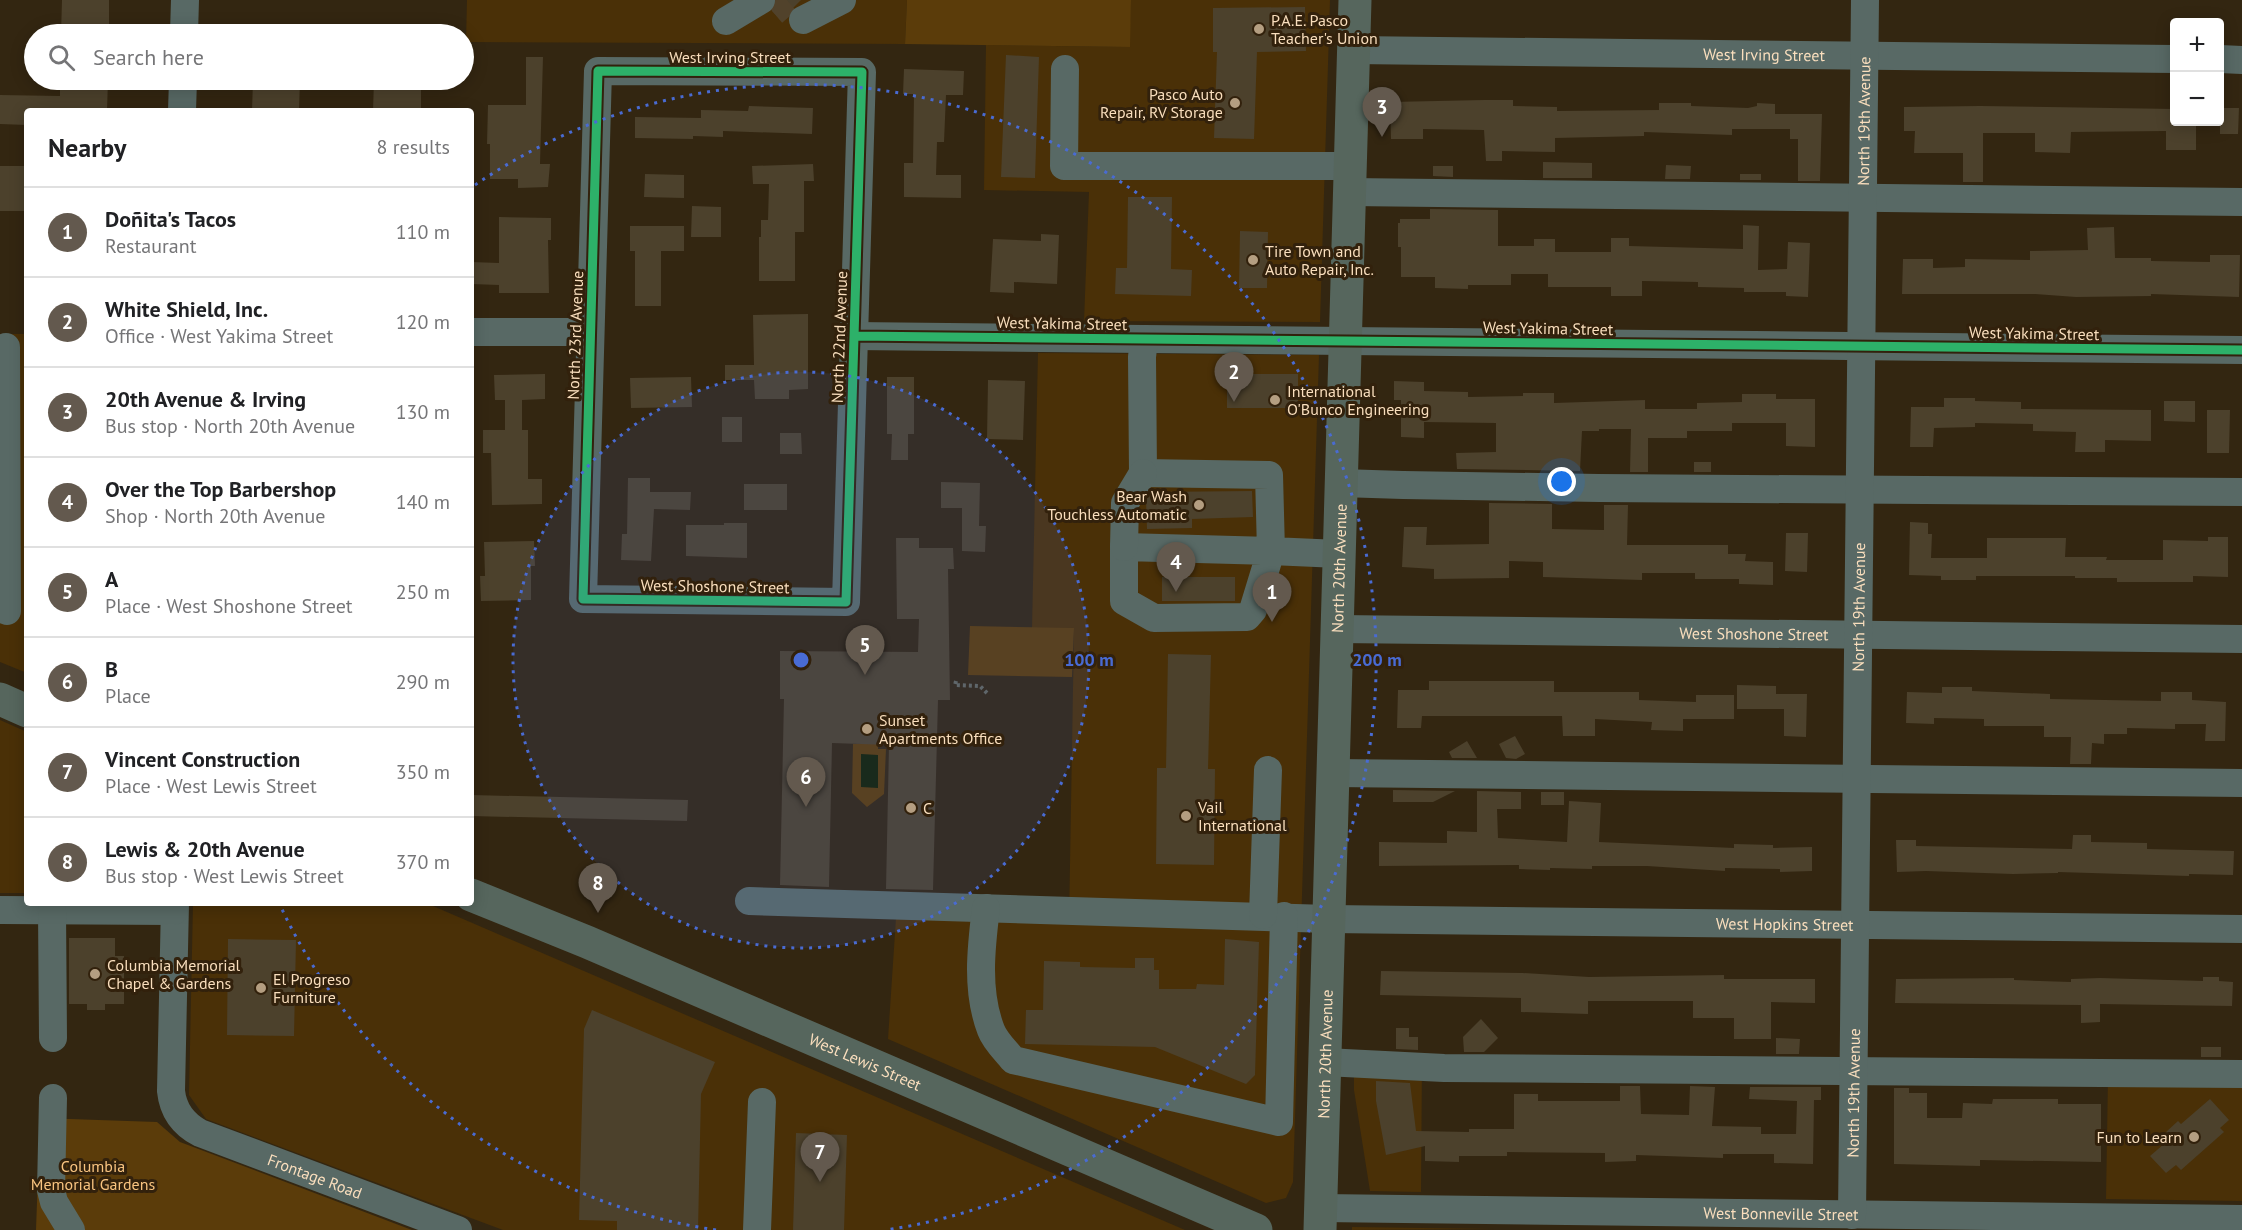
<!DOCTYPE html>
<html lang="en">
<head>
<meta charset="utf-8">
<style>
  body { margin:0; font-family:"PT Sans",sans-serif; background:#f6f6f6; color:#202124 }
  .controls { position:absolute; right:18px; top:18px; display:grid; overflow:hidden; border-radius:6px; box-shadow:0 3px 15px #0003 }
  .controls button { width:54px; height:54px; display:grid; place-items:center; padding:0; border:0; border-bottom:2px solid #e0e0e0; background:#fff; color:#202124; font:30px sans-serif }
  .you { position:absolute; left:1562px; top:482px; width:21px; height:21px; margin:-15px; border:4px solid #fff; border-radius:50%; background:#1a73e8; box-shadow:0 0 0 9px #1a73e833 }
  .badge { display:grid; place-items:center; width:39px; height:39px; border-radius:50%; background:#63594e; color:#fff; font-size:20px; font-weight:700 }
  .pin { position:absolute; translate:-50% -50px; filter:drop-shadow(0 2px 3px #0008) }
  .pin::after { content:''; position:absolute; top:32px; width:21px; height:18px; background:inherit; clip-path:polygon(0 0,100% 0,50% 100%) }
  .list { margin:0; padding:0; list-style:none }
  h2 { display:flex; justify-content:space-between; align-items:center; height:78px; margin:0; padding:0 24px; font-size:26px }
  h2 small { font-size:20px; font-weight:400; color:#757577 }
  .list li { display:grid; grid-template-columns:39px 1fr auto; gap:18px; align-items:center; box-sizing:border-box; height:90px; padding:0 24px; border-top:2px solid #e0e0e0 }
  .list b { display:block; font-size:22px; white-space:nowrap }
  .list p { margin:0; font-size:20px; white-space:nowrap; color:#757577 }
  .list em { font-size:20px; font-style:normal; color:#757577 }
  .icon { flex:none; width:33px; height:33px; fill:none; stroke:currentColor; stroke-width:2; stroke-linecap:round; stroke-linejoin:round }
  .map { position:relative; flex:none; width:2242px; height:1230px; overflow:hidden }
  .search { position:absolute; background:#fff; box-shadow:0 3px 15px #0003; left:24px; top:24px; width:450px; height:66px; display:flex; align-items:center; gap:15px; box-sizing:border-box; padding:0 21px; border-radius:33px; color:#757577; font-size:22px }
  .panel { position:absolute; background:#fff; box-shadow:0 3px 15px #0003; left:24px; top:108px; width:450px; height:798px; border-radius:6px }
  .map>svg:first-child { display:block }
</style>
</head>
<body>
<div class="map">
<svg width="2242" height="1230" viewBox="0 0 2242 1230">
  <rect width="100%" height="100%" fill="#332611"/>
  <path fill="#4a3007" d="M467 0H907L905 44 466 42Z
    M1131 0H1330L1320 322 1084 321 1089 192 984 190 986 45 1129 47Z
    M0 334H27V673L0 662Z
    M1038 353 1319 355 1293 1182 1286 1198 1266 1203 888 1039 896 918 1069 924 1074 629 1032 628Z
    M0 720 27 732V893H0Z
    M193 903H426L1185 1230H503L206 1119 189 1095Z
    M1354 1055 1422 1058 1421 1192 1370 1191 1354 1090Z
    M2108 1077 2242 1079V1201L2106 1199Z
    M1352 1227 1495 1229 1352 1230Z"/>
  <path fill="#5b3c0a" d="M907 0H1131L1130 47 905 44Z
    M970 626 1074 628 1072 677 968 675Z
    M853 744H878V749H886L884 794 867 807 852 793Z
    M40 1118 157 1122 180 1142 412 1230H36Z"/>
  <path fill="#132103" d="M861 754 878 755V788L861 787Z"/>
  <path fill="#4c412c" d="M62 0H109V34H61Z
    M777 0H801L781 20 772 11Z
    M1305 7 1306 51 1257 52 1254 139 1214 138 1217 52H1213V8Z
    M1006 55 1039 57 1035 178 1001 177Z
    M526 57H543L540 164H550L548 187 518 188V179H490V144H487L488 105H526Z
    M904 69 964 71 963 95H946L944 142H937L936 175H961V198L904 197V163H913L914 94H903Z
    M60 80H108L107 111H27V125L0 124V95L60 96Z
    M253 80H300L299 111H252Z
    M374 80H421V111H373Z
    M1484 100H1513V106L1557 107V111L1659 110V103H1691V106L1748 108 1757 106V103L1775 104V114H1822L1820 181H1798V139H1790V129H1732V135L1644 132V136L1555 138V152L1502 151V161H1486L1484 130 1423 129V139H1391L1390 102Z
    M749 106 813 108 812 134 723 131V137L693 136V139L635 138V117L701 118V110L748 111Z
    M1980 106 2175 109V122H2196V150H2166V131L2071 132 2070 153 2035 152V133H1983V182H1963V153H1914L1915 131H1904V107Z
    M2220 108H2239L2238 134H2220Z
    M1543 162 1592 163V178H1543Z
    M813 164 814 181H804V232H795V281H759V237H761V220H768L769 184H753L752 166Z
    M1666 165 1691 166 1690 179H1665Z
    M0 166H27V211H0Z
    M1433 166H1453V177L1433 176Z
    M645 174 684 175V198L644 197Z
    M1740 174H1761V180H1740Z
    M1128 197H1172L1171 269 1192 270 1191 296 1115 294 1116 268H1127Z
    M692 206 721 207V237H691Z
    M1430 209 1498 210V246H1534V239H1555V252H1611V238H1629V246L1743 249V225L1759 226 1758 270 1787 269 1788 242 1810 243 1808 297 1786 296V292H1744V288L1698 287V282L1642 281V296H1611V287H1548V274H1511V285H1468V289L1435 288V277H1401V247H1398V223H1400V219H1430Z
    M499 217 551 218V240H548L549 293H499V285L471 284V262L499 263Z
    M630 226H684V251H661V306H635V251H630Z
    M2114 227 2115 258H2151V261L2210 262V255H2240L2239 297 2151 294V296L2076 297 2035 294H1902L1903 259H1933V268L1965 267V259L2030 260V251L2088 250 2087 228Z
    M1240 231 1268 232 1267 288H1239Z
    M1041 234 1059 235 1057 284 1014 282V293L990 292 993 239 1041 241Z
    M808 314V389L789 390V399H755L754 380H725V365H754L753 315Z
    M545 374V399L522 400V430H528V479H542V504L492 505 491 453H483V430H505V400H495L494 375Z
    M1227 374H1298V408H1227Z
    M691 377 692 407 631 408 630 378Z
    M887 377H914V434H908V460H891L892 434H887Z
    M988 380 1025 381 1023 440 987 439Z
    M1394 381 1424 382V391L1468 392V397L1523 396V393H1554V403L1645 400V409H1697V403L1742 402V394H1776V399H1815V447L1786 446V423H1732V431H1687V438H1648V472H1630L1631 429H1599V431H1582L1580 471 1457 469 1456 453 1496 452V423L1424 422V438L1401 437V400H1394Z
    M1944 398H1975V401L2021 402V409L2151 410V441L2105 440V452H2075L2076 432 2033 431V424L1975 423V427L1934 428 1933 447H1910L1911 407H1944Z
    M2164 401H2195V422L2164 421Z
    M2207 410H2230L2229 453H2207Z
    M722 417H742V442H722Z
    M780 433H801L802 454H780Z
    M1694 462H1711V472H1694Z
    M628 478H650V492H691L690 510 654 509 651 561 621 560 622 534H627Z
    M941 482 980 483 979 526H986L985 552 962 551V508H941Z
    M744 484H787V510H744Z
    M1252 491 1253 517 1192 519V528L1147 529 1146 500 1151 492Z
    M1489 503 1552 504V529L1604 530V505H1628L1627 545H1728V554H1746L1745 561 1773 562V585L1739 584V579H1695V573H1642V580L1543 577V562L1509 561V578L1434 579V569L1402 567 1404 527H1427L1426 545 1489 544Z
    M1910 522 1928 523V534H1932L1931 558H1987V538H2066L2065 557H2107L2106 560H2163V540L2208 541V537H2228V577L2193 576V582H2117V578H2075V576H1976V580H1941V576L1909 575Z
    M724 523H747V558L686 556V525H724Z
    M1786 533H1808L1807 572 1785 571Z
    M896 538H919V548H953L954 569H948L950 700H938L933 890 886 889 889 745 832 743 829 887 780 885 784 699H780V651L918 652 919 619H897Z
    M534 541 535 566H531V600L481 601 480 576H485L484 542Z
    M1162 577H1235V601H1162Z
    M1168 654 1211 655 1208 769H1215L1214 865 1156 864 1157 768H1166Z
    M1429 681H1554V692H1639V700L1696 702V695H1734V719H1683V731L1651 730 1652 722 1595 719V736H1563L1562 716H1422L1421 728H1397L1398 690H1429Z
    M1737 685 1776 686V694H1807L1806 737 1784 736V709H1737Z
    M1942 687H1972V691L2050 694V699L2161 701V692H2192V700L2226 702 2225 741H2205L2206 724H2175V729L2127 728V734H2104V744L2092 743 2091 764H2070L2071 737H2044V726H1984V719L1934 718V724L1906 723 1907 692 1942 693Z
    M1515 736 1525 754 1516 759 1506 758 1499 744Z
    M1467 741 1477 758H1452L1449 752Z
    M1393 790 1455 791 1433 802H1393Z
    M1477 791 1521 792V809H1497L1498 838 1567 842 1569 801 1601 803 1599 842 1734 848V844L1773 845V848L1812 847V871L1780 872V869L1725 868V871L1647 866H1592V869L1550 868V870L1519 869V865L1379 866V842L1447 843V831L1477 832Z
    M1541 792H1564V805H1541Z
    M471 795 688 800 687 821 471 816Z
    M2073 835H2091V842L2147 843V849L2234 851 2233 875 2189 874V876L2058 872V873L2013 874 1926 871 1897 872 1896 840H1916V846L2072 849Z
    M69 938H115V956H124V1004H105V1010H87V1004H69Z
    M228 939 296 940 294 1036 227 1035Z
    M1225 939 1259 942 1255 1075 1246 1084 1155 1047 1025 1044 1026 1010H1043L1044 961 1080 962V967L1135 968V958H1154V970H1159V989H1196L1197 984 1224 985Z
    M1381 971 1522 973 1589 977 1724 975V979H1815V1003L1771 1002V1039H1734V1018H1693V1001H1588V1014L1521 1012V998L1380 995Z
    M2203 977H2219V981L2233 982 2232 1006 2100 1004V1022L2081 1023V1005L1895 1003 1896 979 2014 978V980L2071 982V979L2100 978 2203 981Z
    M592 1010 715 1062 701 1094 698 1230H617V1221L579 1220 584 1029Z
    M1481 1019 1498 1038 1484 1052H1464L1463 1037Z
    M1396 1028H1409V1037H1418V1050L1396 1049Z
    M1776 1038 1800 1039 1799 1054H1776Z
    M2201 1047H2221V1057H2201Z
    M1376 1081 1410 1083 1416 1131 1469 1132V1129H1514V1094H1538V1101H1620V1086H1640L1641 1114 1689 1115 1690 1086 1715 1087 1712 1126 1761 1127V1134H1796L1797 1101 1749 1099 1750 1087H1821V1100H1814L1813 1164 1774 1163V1154H1723V1158L1636 1155V1161L1605 1162V1153L1507 1152V1156H1459V1162L1425 1161V1146L1386 1155 1376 1101Z
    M1894 1088H1909V1093H1927V1118H1962L1963 1103 1992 1104 1993 1099H2058V1104H2101V1162L1980 1160V1166L1894 1164Z
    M2210 1099 2229 1120 2220 1128 2224 1132 2181 1170 2176 1165 2166 1173 2150 1156 2171 1138 2166 1132 2178 1121 2181 1124Z
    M796 1133 847 1135 844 1230H793Z"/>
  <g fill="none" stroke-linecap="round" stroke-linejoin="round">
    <path stroke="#51422b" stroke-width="28" stroke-dasharray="28 14" stroke-linecap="butt" d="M773 12 787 0"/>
    <path stroke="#62665c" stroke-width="4" stroke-dasharray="3 3" stroke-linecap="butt" d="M956 681 955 685 980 686 988 694"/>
    <g stroke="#586965" stroke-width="28">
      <path d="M803 20 842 0"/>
      <path d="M726 21 761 0"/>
      <path d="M184 34 185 0"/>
      <path id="s1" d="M1353 50 2174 59"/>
      <path d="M2220 59 2242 60"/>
      <path d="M1065 69 1064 166H1350"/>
      <path d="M598 71 862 72 846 602 583 599Z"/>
      <path d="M182 111 183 80"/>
      <path d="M1349 192 2242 202"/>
      <path d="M471 332H590"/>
      <path d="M854 336 2242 350"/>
      <path d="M1144 339 1142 357 1143 473 1269 475 1271 551 1124 547V601L1154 618 1247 617 1253 610 1271 551 1339 554"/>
      <path d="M1341 483 1403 485 1599 488 2242 492"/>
      <path d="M1124 547 1125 503 1143 473"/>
      <path d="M0 608 7 611 6 347"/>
      <path id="s2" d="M1337 629 2242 639"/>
      <path d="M1333 773 2242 783"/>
      <path id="s3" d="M749 901 1329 919 2242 929"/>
      <path id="s4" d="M175 903 171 1091C173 1110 183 1124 200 1133L458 1230"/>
      <path d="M986 908C981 948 976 991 991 1030 995 1041 1006 1051 1013 1060L1279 1122 1284 916"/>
      <path d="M0 910 174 911"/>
      <path d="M52 910 53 1038"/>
      <path d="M1263 915 1268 770"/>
      <path d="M1325 1062 1444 1068 2242 1074"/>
      <path d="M53 1098 51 1190 54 1202 71 1230"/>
      <path id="s5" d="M1321 1208 2242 1219"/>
      <path id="s6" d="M1852 1215 1865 0"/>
      <path d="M757 1230 762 1102"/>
    </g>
    <g stroke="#56665d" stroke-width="33">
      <path d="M0 699 27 711"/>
      <path id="s7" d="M471 895 587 942 1256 1230"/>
      <path id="s8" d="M1320 1230 1355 0"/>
    </g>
    <g stroke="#32210c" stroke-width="13">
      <path id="cycleway" d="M598 71 862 72 846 602 583 599Z
        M854 336 2242 350"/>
    </g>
    <use href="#cycleway" stroke="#2db169" stroke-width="9"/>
  </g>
  <circle cx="801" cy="660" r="288" fill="#496bd3" fill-opacity=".12"/>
  <g fill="none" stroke="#496bd3" stroke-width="3" stroke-dasharray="3 6">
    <circle cx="801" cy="660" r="288"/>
    <path d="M716 1230A576 576 0 0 1 279 903M475 185A576 576 0 1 1 886 1230"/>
  </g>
  <g fill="#b49e81" stroke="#32210c" stroke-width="2">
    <circle cx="1259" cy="29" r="6"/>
    <circle cx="1235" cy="103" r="6"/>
    <circle cx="1253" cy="260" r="6"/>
    <circle cx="1275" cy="400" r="6"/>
    <circle cx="1199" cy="505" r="6"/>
    <circle cx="867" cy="729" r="6"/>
    <circle cx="911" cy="808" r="6"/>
    <circle cx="1186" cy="816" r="6"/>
    <circle cx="95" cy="974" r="6"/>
    <circle cx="261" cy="988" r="6"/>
    <circle cx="2194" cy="1137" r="6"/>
  </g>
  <g text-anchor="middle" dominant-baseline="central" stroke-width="6" stroke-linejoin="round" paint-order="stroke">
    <g font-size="16" fill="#f9debd" stroke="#32210c" text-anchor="start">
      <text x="1271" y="20">P.A.E. Pasco<tspan x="1271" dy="18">Teacher's Union</tspan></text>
      <text x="1223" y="94" text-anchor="end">Pasco Auto<tspan x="1223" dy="18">Repair, RV Storage</tspan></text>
      <text x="1265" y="251">Tire Town and<tspan x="1265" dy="18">Auto Repair, Inc.</tspan></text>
      <text x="1287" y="391">International<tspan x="1287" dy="18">O'Bunco Engineering</tspan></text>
      <text x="1187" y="496" text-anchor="end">Bear Wash<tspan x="1187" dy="18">Touchless Automatic</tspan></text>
      <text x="879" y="720">Sunset<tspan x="879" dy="18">Apartments Office</tspan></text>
      <text x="1198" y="807">Vail<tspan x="1198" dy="18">International</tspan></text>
      <text x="923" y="808">C</text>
      <text x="107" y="965">Columbia Memorial<tspan x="107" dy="18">Chapel &amp; Gardens</tspan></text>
      <text x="273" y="979">El Progreso<tspan x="273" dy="18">Furniture</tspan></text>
      <text x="2182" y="1137" text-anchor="end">Fun to Learn</text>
    </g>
    <g font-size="16" fill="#f9debd" stroke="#32210c">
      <text stroke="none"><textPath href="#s1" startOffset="411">West Irving Street</textPath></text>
      <text x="730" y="57">West Irving Street</text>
      <text stroke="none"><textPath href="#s6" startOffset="1094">North 19th Avenue</textPath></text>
      <text transform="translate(1062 323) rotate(1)">West Yakima Street</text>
      <text transform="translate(1548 328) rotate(1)">West Yakima Street</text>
      <text transform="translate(2034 333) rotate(1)">West Yakima Street</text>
      <text transform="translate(575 335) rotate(-88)">North 23rd Avenue</text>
      <text transform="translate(839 337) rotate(-88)">North 22nd Avenue</text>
      <text stroke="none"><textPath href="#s8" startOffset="662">North 20th Avenue</textPath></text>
      <text transform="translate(715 586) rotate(1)">West Shoshone Street</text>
      <text stroke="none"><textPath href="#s6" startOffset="608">North 19th Avenue</textPath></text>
      <text stroke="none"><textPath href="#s2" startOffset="417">West Shoshone Street</textPath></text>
      <text stroke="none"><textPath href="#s3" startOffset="1036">West Hopkins Street</textPath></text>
      <text stroke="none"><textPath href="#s8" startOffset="176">North 20th Avenue</textPath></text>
      <text stroke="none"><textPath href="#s7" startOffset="428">West Lewis Street</textPath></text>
      <text stroke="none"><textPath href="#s6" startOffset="122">North 19th Avenue</textPath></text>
      <text stroke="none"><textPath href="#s4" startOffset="364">Frontage Road</textPath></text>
      <text stroke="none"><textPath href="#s5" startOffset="460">West Bonneville Street</textPath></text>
    </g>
    <g font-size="16" fill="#f9c480" stroke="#32210c">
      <text x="93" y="1166">Columbia<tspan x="93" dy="18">Memorial Gardens</tspan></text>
    </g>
  </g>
  <circle cx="801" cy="660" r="9" fill="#496bd3" stroke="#32210c" stroke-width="3"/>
  <g font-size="18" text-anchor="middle" font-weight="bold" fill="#496bd3" stroke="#32210c" stroke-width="6" stroke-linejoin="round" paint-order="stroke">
    <text x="1089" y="666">100 m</text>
    <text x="1377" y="666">200 m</text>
  </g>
</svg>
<div class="controls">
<button>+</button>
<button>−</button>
</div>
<div class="you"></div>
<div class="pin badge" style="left:1272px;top:622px">1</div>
<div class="pin badge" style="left:1234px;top:402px">2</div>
<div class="pin badge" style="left:1382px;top:137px">3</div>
<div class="pin badge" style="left:1176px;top:592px">4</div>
<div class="pin badge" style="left:865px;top:675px">5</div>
<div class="pin badge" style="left:806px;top:807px">6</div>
<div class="pin badge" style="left:820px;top:1182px">7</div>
<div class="pin badge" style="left:598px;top:913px">8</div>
<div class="search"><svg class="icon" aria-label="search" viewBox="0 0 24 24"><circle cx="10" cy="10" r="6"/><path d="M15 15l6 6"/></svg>Search here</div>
<section class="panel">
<h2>Nearby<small>8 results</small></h2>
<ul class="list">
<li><span class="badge">1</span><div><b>Doñita's Tacos</b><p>Restaurant</p></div><em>110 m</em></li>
<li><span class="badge">2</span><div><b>White Shield, Inc.</b><p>Office · West Yakima Street</p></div><em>120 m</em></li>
<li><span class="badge">3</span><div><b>20th Avenue &amp; Irving</b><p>Bus stop · North 20th Avenue</p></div><em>130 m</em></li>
<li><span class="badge">4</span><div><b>Over the Top Barbershop</b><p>Shop · North 20th Avenue</p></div><em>140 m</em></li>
<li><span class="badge">5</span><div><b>A</b><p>Place · West Shoshone Street</p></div><em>250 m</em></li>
<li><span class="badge">6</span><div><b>B</b><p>Place</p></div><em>290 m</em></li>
<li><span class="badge">7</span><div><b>Vincent Construction</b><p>Place · West Lewis Street</p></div><em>350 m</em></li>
<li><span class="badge">8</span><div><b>Lewis &amp; 20th Avenue</b><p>Bus stop · West Lewis Street</p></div><em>370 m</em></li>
</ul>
</section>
</div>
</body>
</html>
